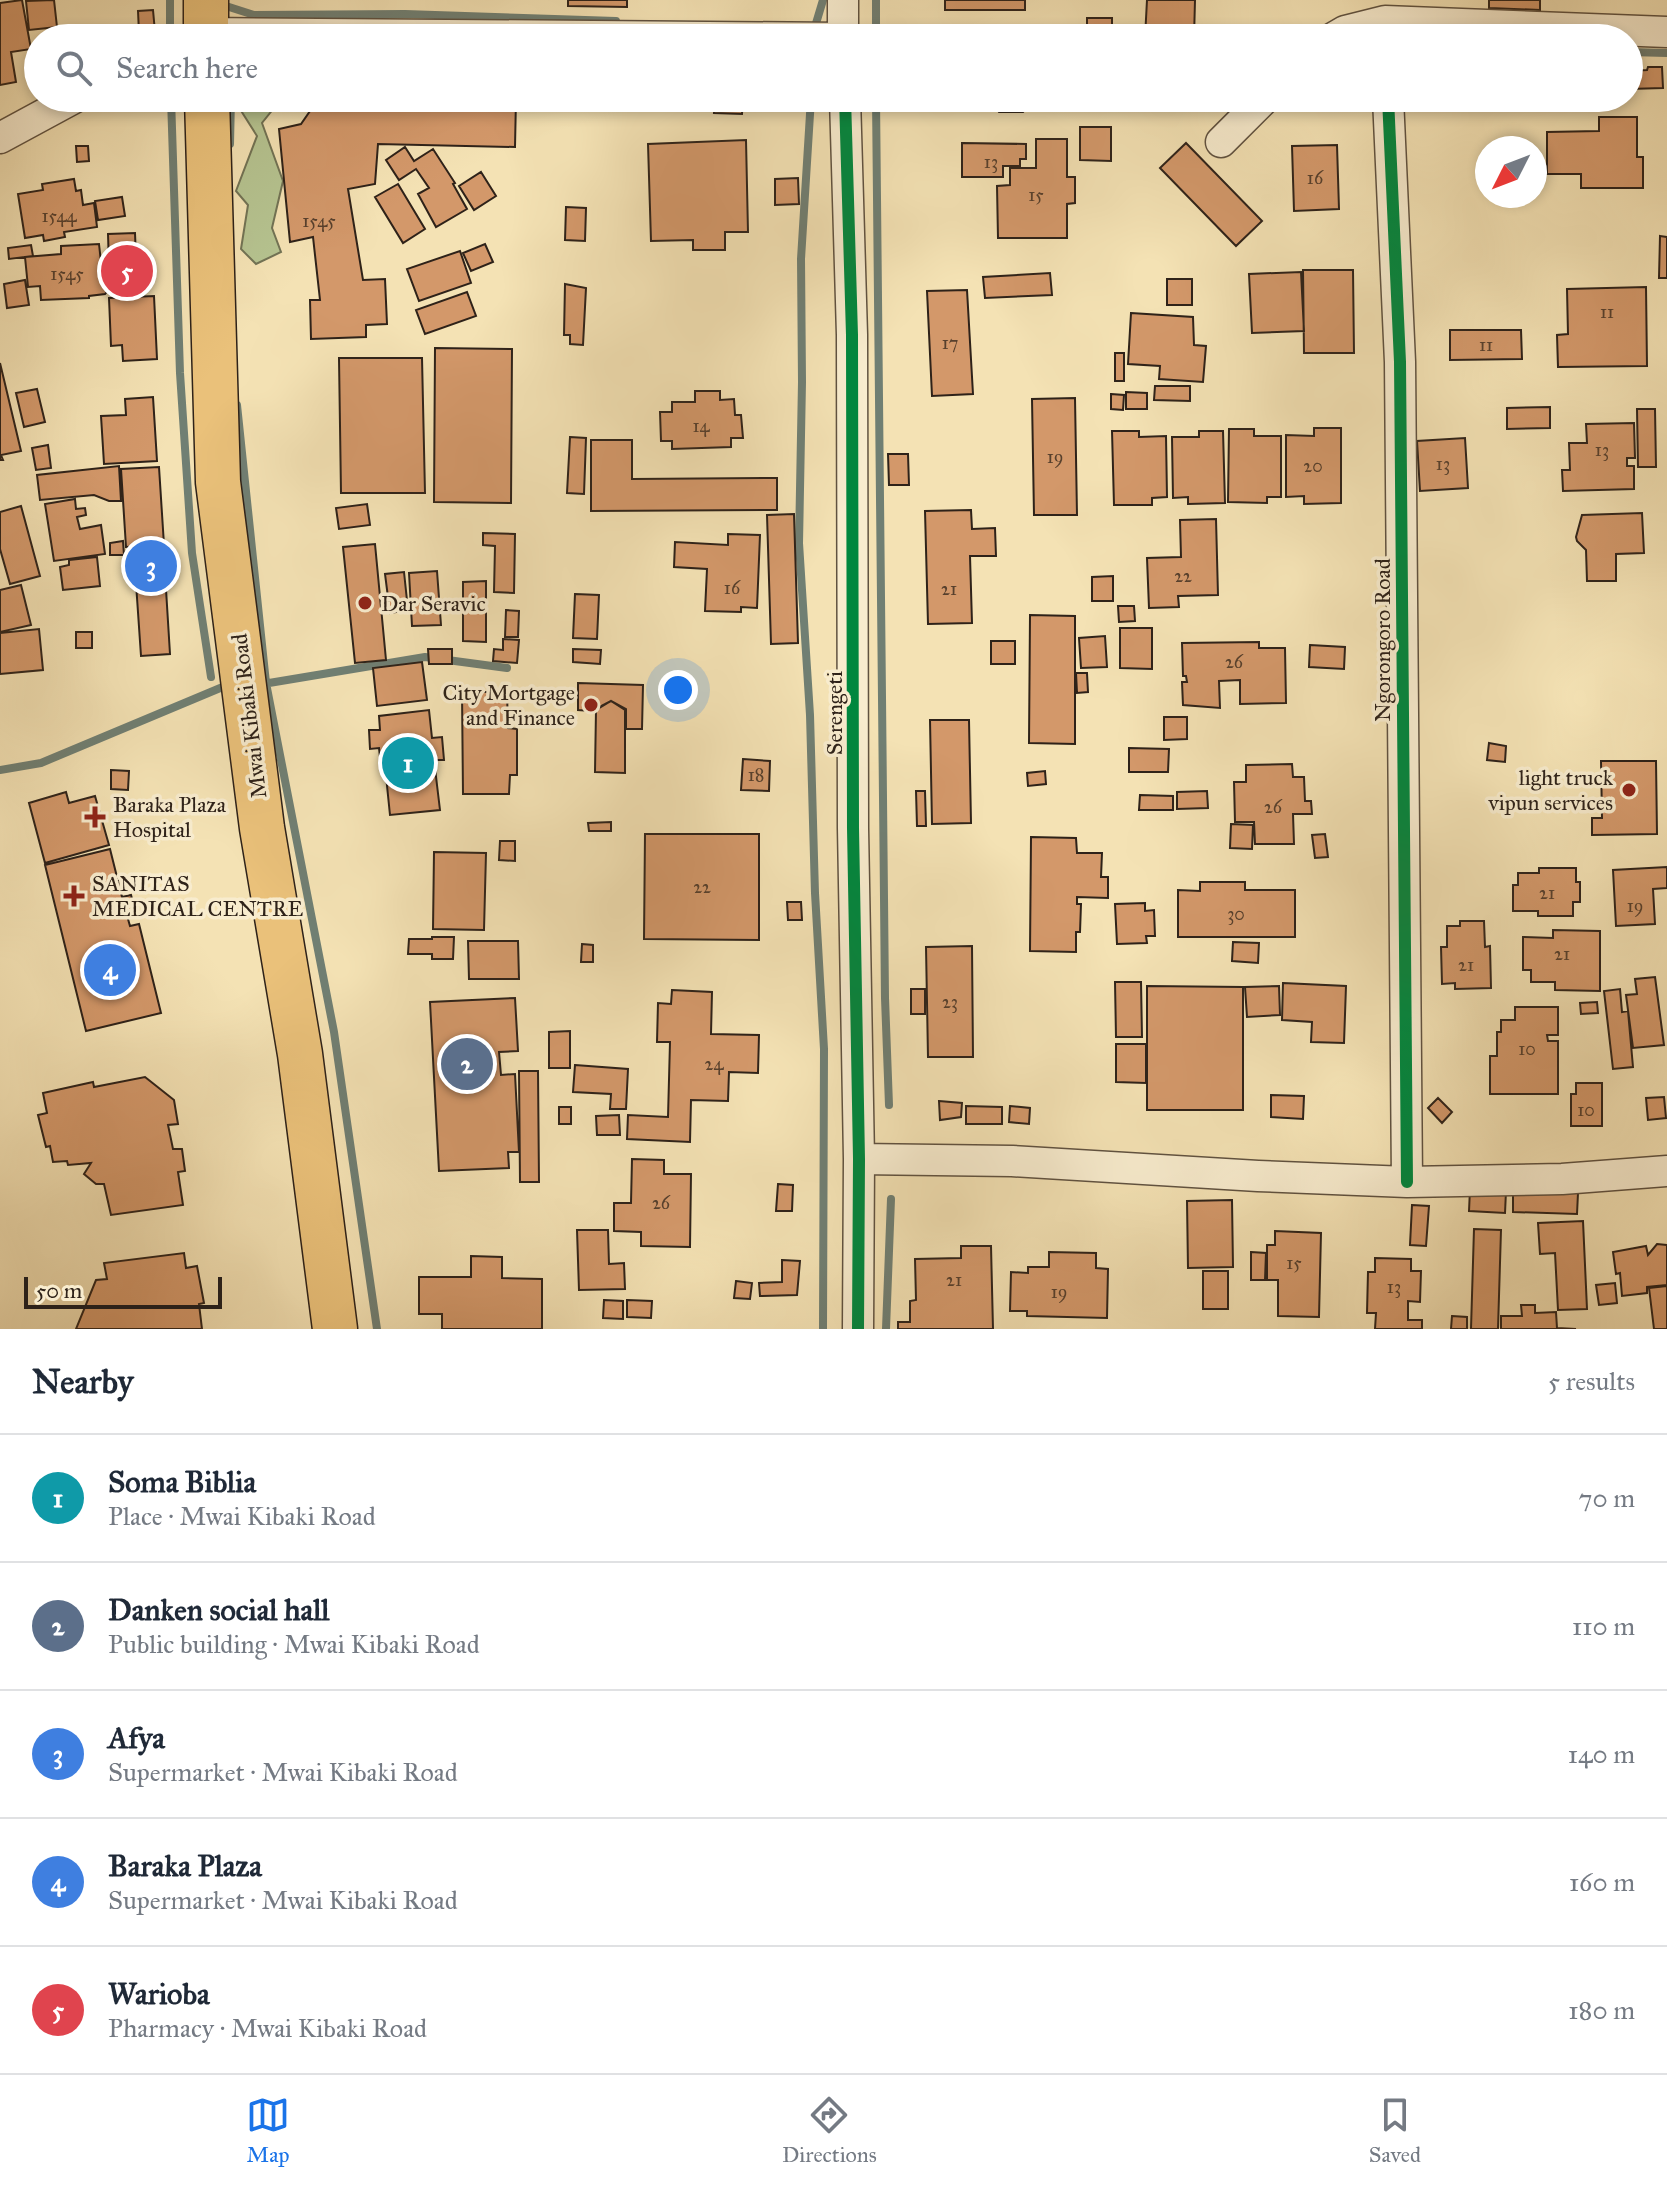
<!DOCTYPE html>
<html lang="en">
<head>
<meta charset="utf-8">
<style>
  body { margin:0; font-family:"IM FELL Great Primer",serif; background:#f6f6f7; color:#1f2937 }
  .compass { position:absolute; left:1475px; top:136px; width:72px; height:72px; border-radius:50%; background:#fff; box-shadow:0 4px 12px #0003; rotate:228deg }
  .scale { position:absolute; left:24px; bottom:20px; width:198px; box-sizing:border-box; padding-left:8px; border:4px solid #2e2219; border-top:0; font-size:22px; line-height:28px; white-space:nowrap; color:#2e2219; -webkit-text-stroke:6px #f8ecce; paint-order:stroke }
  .you { position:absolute; left:678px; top:690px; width:28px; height:28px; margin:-20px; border:6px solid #fff; border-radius:50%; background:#1a73e8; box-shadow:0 0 0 12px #1a73e833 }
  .badge { display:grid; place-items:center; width:52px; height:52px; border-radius:50%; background:#1a73e8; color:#fff; font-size:26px; font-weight:700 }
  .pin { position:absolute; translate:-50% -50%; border:4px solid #fff; box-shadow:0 2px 8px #0006 }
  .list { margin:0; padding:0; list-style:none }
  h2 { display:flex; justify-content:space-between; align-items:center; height:104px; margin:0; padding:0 32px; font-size:34px }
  h2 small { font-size:26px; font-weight:400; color:#747a83 }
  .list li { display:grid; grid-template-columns:52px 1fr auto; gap:24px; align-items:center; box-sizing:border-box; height:128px; padding:0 32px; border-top:2px solid #e0e1e3 }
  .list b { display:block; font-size:30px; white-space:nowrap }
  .list p { margin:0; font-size:26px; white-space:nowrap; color:#747a83 }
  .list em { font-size:26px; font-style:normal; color:#747a83 }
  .icon { flex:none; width:44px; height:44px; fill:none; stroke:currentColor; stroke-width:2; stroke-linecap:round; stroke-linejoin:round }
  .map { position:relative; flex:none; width:1667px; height:1329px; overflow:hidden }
  .search { position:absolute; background:#fff; box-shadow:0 4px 12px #0003; left:24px; right:24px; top:24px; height:88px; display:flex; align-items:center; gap:20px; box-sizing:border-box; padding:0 28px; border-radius:44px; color:#747a83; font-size:30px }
  .sheet { height:744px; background:#fff }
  nav { display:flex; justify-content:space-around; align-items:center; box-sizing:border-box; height:112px; border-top:2px solid #e0e1e3; background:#fff; font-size:22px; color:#747a83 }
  nav a { display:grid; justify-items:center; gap:4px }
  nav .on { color:#1a73e8 }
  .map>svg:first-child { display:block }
</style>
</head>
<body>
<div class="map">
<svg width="1667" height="1329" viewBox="0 0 1667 1329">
  <rect width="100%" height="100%" fill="#f4e2b4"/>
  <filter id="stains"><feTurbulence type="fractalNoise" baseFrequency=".0025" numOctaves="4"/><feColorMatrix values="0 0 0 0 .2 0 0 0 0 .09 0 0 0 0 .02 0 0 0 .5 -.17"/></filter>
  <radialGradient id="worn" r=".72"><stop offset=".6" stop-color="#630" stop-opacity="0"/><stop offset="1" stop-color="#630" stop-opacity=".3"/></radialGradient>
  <path fill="#b6c491" stroke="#727355" stroke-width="2" d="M233 98H282L262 123 283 181 272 228 281 252 256 264 241 249 248 205 236 191 257 136Z"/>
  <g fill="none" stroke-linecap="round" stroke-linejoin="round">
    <path stroke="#707f73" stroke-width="8" d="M170 0V38
      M876 0V38
      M226 6 254 15 405 14 616 21
      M814 30 823 0
      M1629 52 1667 53
      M171 98 180 373 192 553 211 677
      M811 98 801 259 802 382 799 543 810 715 815 893 824 1049 823 1329
      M876 98 885 998 889 1105
      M230 144 231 98
      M237 405 266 683 334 1032 377 1329
      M263 684 425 657 507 668
      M0 770 41 763 225 686
      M886 1329 891 1199"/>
  </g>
  <path fill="#d3986a" stroke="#2e2219" stroke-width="2" d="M22 0 31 49 11 52 16 82 0 85V3Z
    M54 0 57 27 29 30 26 1Z
    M568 0H627V7L568 6Z
    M945 0H1025V10H945Z
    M1147 0H1195L1194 38H1145Z
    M1489 0H1540V10L1489 8Z
    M153 10 155 32 139 33 138 11Z
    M1087 18H1112V29H1087Z
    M1648 67H1662L1663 88 1629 89V71L1647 70Z
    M319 98H516L515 147 378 144 375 184 348 189 363 280 385 279 387 324 366 325V337L311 339 310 300H320L313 237 290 242 279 129 301 124Z
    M715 98H743L742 114 714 113Z
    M964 98H989V106L964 105Z
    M994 98H1035V99L1023 112H999L992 102Z
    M1599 117H1637V157H1643V188H1581V174H1547V132L1599 131Z
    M1080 127H1111V161L1080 160Z
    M1036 139H1067V177H1075V203L1067 204V238H998L997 186 1010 185V168H1036Z
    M746 140 748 232H725V250H693V240L651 241 648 144Z
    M962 143 1026 144V159H1020V166H1003V177H962Z
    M1186 143 1262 221 1236 246 1160 168Z
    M1337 145 1339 209 1294 211 1292 146Z
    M76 146H88L89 161 77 162Z
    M405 147 414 161 433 149 455 183 453 184 467 209 436 227 418 194 429 188 416 169 399 180 386 160Z
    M481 172 496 196 474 210 459 186Z
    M798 178 799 204 775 205V179Z
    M74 179 76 191 81 190 83 205 94 203 97 227 64 232 65 237 44 241 43 235 25 238 18 194 43 190 42 184Z
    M398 184 425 229 403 243 375 197Z
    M122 197 125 216 98 220 95 201Z
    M566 207 586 208 585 241 565 240Z
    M135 233 136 258H127V265H109L108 234Z
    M1660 236 1667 237V278H1659Z
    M99 244 101 262H106L109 289 105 294 89 296V298L41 300 40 286 28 287 25 257 61 254V246Z
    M485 244 493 262 471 271 463 253Z
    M31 245 33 256 9 259 8 248Z
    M460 251 471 283 419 301 407 269Z
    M138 265 141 287 118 289 115 268Z
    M1303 270H1353L1354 353H1304Z
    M1301 272 1304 331 1252 333 1249 274Z
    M1050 273 1052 295 985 298 983 277Z
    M1167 279H1192V305H1167Z
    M25 280 29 305 7 308 4 284Z
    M565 284 586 288 583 345 570 344V335H564Z
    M1646 287 1647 366 1558 367 1557 335 1568 334 1567 289Z
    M967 290 973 394 932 396 927 291Z
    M467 292 476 316 425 334 416 310Z
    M154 296 157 359 123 361 122 345 111 346 109 298Z
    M1131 313 1193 317 1194 345 1206 346 1203 382 1159 379 1160 366 1128 364Z
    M1450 330H1521L1522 359 1450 360Z
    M435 348 512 349 511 503 434 502Z
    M1115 353H1124V381H1115Z
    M339 358H422L425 493H341Z
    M0 363 21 451 1 455 3 460H0Z
    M1155 386H1190V401L1154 400Z
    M37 389 45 422 24 427 16 393Z
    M695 391H720V400L734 399 735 415H741L743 438H731V447L672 449V441H661L660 412H672V402H695Z
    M1126 392 1147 393V409H1126Z
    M1111 394 1124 395 1123 410 1111 409Z
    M153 397 157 461 104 464 101 416 126 415 125 399Z
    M1075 398 1077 515H1034L1032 399Z
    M1550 407V428L1507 429V408Z
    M1637 409H1655L1656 467H1638Z
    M1634 423 1635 458H1627V466H1634V489L1563 491 1562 470H1570L1569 443H1587L1586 424Z
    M1314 428H1341V503L1304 504V496L1286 497V435L1314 436Z
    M1229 429H1254V436H1281V497H1267V503L1228 502Z
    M1112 431H1139V437L1166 436 1167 497 1152 498V505H1114Z
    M1199 431H1223L1225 503 1188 504V497L1173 498 1172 437H1199Z
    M570 437 586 438 584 494 567 493Z
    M1465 438 1468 488 1420 491 1417 441Z
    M591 440H632V479L777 478V510L591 511Z
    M48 445 51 468 36 470 32 448Z
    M888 454H908L909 485H889Z
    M119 466 121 501H109L94 495 40 500 37 475Z
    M159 467 164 545 126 547 121 469Z
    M75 499 76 509 85 508 86 515 77 517 80 529 101 525 105 554 54 561 45 504Z
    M367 504 370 525 339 529 336 508Z
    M21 506 40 576 10 584 0 549V512Z
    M971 510 972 529 995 528 996 556H970L972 623 928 624 925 511Z
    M1642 513 1644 553 1616 554V581H1587L1586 550 1577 541 1576 537 1582 515Z
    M794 514 798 643 771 644 767 515Z
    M1216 519 1218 595 1178 596 1179 607 1149 608 1147 558 1181 557 1180 520Z
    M483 533 515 534 514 593 494 592 495 546 483 545Z
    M728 534 760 535 757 608 741 607V612L705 611 707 569 674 567 675 542 728 545Z
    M123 541 124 555H110V543Z
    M375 544 386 660 355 663 343 547Z
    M158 553 159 557H164L170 654 141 656 134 554Z
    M97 557 100 586 63 590 60 567 69 565V560Z
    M437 571 441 625 412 626 409 573Z
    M404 572 408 610 390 613 385 574Z
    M1113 576V601H1092V577Z
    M486 581V642L463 641V582Z
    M21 585 31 625 0 632V590Z
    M575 594 599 595 597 639 573 638Z
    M1118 606H1134L1135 621 1119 622Z
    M506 610 519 611 518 637H505Z
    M1030 615 1075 616V744L1029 743Z
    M1120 628H1152V669L1120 668Z
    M39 629 43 670 0 674V633Z
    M76 632H92V648H76Z
    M1105 636 1107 667 1081 668 1079 638Z
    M503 639 519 640 517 663 493 661 494 649 503 650Z
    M991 641H1015V664H991Z
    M1259 642V648H1285L1286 703 1240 704V680L1219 681 1220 708 1183 705 1182 682H1187L1186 676H1183L1182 643Z
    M1310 645 1345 647 1344 669 1309 667Z
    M428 649H452V664H429Z
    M573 649 601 650 600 664 573 662Z
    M422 662 427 700 377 706 373 668Z
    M1076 673H1087L1088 692 1077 693Z
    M578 683 643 685 642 729H626V709L611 701 592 711 578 710Z
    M462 692H507L508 728 517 729V775H510L509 794H463Z
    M611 701 625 710V773L595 772 596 710Z
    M429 710 432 738 442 737 444 760H434L440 810 390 815 385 766H381L379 748 370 749 369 730H380L379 716Z
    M1164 717H1187V739L1164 740Z
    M930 720H969L971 823 932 824Z
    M1489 743 1506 746 1505 762 1487 760Z
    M1129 748 1169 749 1168 772H1129Z
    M743 759 770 761 769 791 741 790Z
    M1601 761H1656L1657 834 1592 835V818H1602Z
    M1292 764 1293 777H1304L1305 801H1311L1312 814H1293L1294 844H1255L1254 822H1235L1234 782H1246V765Z
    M111 770 129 771 128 790 111 789Z
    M1045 771 1046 784 1028 786 1027 773Z
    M916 791H925L926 826H917Z
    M1207 791 1208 808 1177 809V792Z
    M66 792 69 803 95 796 109 845 45 863 29 803Z
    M1140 795 1173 796V810H1139Z
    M611 822V831H589L588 823Z
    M1231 824 1253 825 1252 849 1230 848Z
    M645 834H759V940L644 939Z
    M1325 834 1328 857 1315 858 1312 835Z
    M1031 837 1076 838 1077 853H1102L1101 877H1108V898L1077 897V904H1081L1080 932H1076V952L1030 951Z
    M500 841H515V861L499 860Z
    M110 849 122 897 131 895 135 910 126 912 130 926 139 924 161 1013 86 1031 45 865Z
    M434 852 486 853 484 930 433 929Z
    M1667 867V888L1653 889 1655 924 1616 926 1613 870Z
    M1539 868H1576V882H1580V902H1573V916H1538V911H1513V885H1518V873H1539Z
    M1200 882H1245V890H1295V937H1178V890L1200 891Z
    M787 902H801L802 920H788Z
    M1145 903V911L1154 910 1155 936H1146L1147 943 1117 944 1115 904Z
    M1460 921H1484L1485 947 1490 946 1491 988 1455 989V983L1442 984 1441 947H1447V926H1460Z
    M1553 930 1600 931V991L1555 990V982H1531V970H1523V937L1553 938Z
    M432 937H454L453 959H432V954H408L409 939H432Z
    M468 941H518L519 979H469Z
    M1233 942 1259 943 1258 963 1232 961Z
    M582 944 593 945V962H581Z
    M972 946 973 1057H928L926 947Z
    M1655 977 1664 1045 1633 1048 1626 995 1637 994 1635 979Z
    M1115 982H1141L1142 1037H1116Z
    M1283 983 1346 986 1344 1043 1311 1042 1312 1022 1282 1020Z
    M1147 986 1243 987V1110H1147Z
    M1279 986 1280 1015 1247 1017 1245 987Z
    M911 989H925V1014H911Z
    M1620 989 1622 1012 1628 1011 1633 1067 1613 1069 1604 991Z
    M672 990 712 992 711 1034 759 1035 758 1073 729 1072 728 1101 691 1100 690 1142 627 1139 628 1115 668 1117 670 1042H657L658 1003 671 1004Z
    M515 998 518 1051 499 1052 501 1075 515 1074 519 1152H508L509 1168 439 1171 430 1002Z
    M1597 1002 1598 1013 1581 1014 1580 1003Z
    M1515 1007H1558V1035H1547L1548 1041H1558V1094H1490V1056H1497V1032H1501V1020H1515Z
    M570 1031V1068H549V1032Z
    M1116 1044H1146V1083L1116 1082Z
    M575 1065 628 1069 626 1109H610L611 1094 573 1092Z
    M519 1071H538L539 1182H520Z
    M145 1077 174 1100 178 1124 168 1125 173 1149H182L185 1171 178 1172 183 1205 111 1215 104 1184H96L84 1174 91 1163 68 1165 67 1161 53 1162 50 1146 46 1147 38 1115 47 1113 43 1093 93 1082 94 1087Z
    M1576 1083H1602V1126H1571V1094H1576Z
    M1271 1095 1304 1096 1303 1119 1271 1117Z
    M1664 1097 1666 1118 1648 1120 1646 1098Z
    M1438 1098 1452 1112 1442 1123 1428 1108Z
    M939 1101 962 1103 961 1117 940 1120Z
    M966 1106 1002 1107V1124H966Z
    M1010 1106 1030 1108 1029 1124 1009 1122Z
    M559 1107H571V1124H559Z
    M619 1115 620 1135H597L596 1116Z
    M632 1159 664 1160V1174H691L690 1247 641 1246V1232L614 1231V1203H631Z
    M778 1184 793 1185 792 1211H776Z
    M1470 1189 1506 1191 1505 1213 1469 1211Z
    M1513 1190 1578 1193 1577 1214 1513 1212Z
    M1232 1200 1233 1267 1188 1268 1187 1201Z
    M1412 1205 1429 1206 1426 1246 1410 1245Z
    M1583 1221 1587 1309 1558 1310 1555 1253 1540 1254 1538 1223Z
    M1474 1229 1501 1230 1498 1329H1471Z
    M577 1230H608L609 1264 624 1263 625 1289 579 1290Z
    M1275 1231 1321 1233 1319 1317 1278 1316V1280H1267V1245H1275Z
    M1657 1244 1667 1245V1285L1647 1287V1293L1622 1296 1620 1273 1616 1274 1613 1252 1646 1246 1648 1255Z
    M961 1246H991L993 1329H898V1322H910V1301L916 1300 915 1259 961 1258Z
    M1049 1252 1096 1253V1268L1108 1269 1107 1318 1027 1316V1311H1010L1011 1272 1028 1273V1267H1049Z
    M1251 1252 1266 1253 1265 1280H1251Z
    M184 1253 186 1268 197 1266 204 1303 199 1304 202 1329H76L96 1280 107 1279 104 1263Z
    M471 1256 502 1257V1278L542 1279V1329H442V1314H419V1277H471Z
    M1375 1258 1411 1259V1271H1421L1420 1302 1408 1301V1320H1422V1329H1375L1376 1313H1367L1368 1272H1375Z
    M782 1260 800 1261 797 1295 760 1296 759 1283 782 1282Z
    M1203 1271H1228V1309H1203Z
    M736 1281 752 1283 750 1299 734 1298Z
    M1615 1283 1617 1303 1599 1305 1596 1285Z
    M1667 1286V1329H1654L1649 1288Z
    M604 1300 623 1301V1319L603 1318Z
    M627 1300 652 1301 651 1318 627 1317Z
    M1521 1305H1535V1313L1556 1312 1557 1328 1576 1329H1501V1316H1522Z
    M1452 1316 1467 1317V1329H1451Z"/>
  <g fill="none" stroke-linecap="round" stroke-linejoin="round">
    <g stroke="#605240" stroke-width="33">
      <path id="street" d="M843 0V38
        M205 33 843 38
        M1333 38 1345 31 1385 21 1667 32
        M845 98 852 335 853 828 859 1159 858 1329
        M1388 98 1400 362 1407 1182
        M0 138 74 98
        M1221 142 1265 98
        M859 1159 1012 1161 1258 1176 1407 1182 1562 1179 1667 1171"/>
    </g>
    <g stroke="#2e2219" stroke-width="47">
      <path id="primary" d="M206 38V0
        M207 98 218 482 262 828 300 1054 335 1329"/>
    </g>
    <use href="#street" stroke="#f8ecce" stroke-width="30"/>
    <use href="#primary" stroke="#eac17a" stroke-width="44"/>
    <g stroke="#f8ecce" stroke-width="17">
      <path id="cycleway" d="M205 33 843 38
        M845 98 852 335 853 828 859 1159 858 1329
        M1388 98 1400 362 1407 1182"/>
    </g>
    <use href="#cycleway" stroke="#00873e" stroke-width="12"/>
  </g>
  <g fill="#8f2418" stroke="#f8ecce" stroke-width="3">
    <circle cx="365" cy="603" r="8"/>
    <circle cx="591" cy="705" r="8"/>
    <circle cx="1629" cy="790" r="8"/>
    <path d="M91 805h8v8h8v8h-8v8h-8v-8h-8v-8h8z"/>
    <path d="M70 884h8v8h8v8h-8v8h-8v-8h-8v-8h8z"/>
  </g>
  <g text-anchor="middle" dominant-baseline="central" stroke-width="7" stroke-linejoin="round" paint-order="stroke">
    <g font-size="18" fill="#57402d">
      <text x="991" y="162">13</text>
      <text x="1315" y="178">16</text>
      <text x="1036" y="195">15</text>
      <text x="59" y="216">1544</text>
      <text x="319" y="221">1545</text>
      <text x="67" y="274">1545</text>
      <text x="1607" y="312">11</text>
      <text x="950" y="343">17</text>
      <text x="1486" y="345">11</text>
      <text x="701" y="426">14</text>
      <text x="1602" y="450">13</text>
      <text x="1055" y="457">19</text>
      <text x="1443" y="464">13</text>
      <text x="1313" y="466">20</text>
      <text x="1183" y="576">22</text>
      <text x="732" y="588">16</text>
      <text x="949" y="589">21</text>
      <text x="1234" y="662">26</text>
      <text x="756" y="775">18</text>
      <text x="1273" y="807">26</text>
      <text x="702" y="887">22</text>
      <text x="1547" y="893">21</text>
      <text x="1635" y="906">19</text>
      <text x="1236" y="914">30</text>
      <text x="1562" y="954">21</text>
      <text x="1466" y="965">21</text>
      <text x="950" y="1002">23</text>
      <text x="1527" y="1049">10</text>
      <text x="714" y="1064">24</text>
      <text x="1586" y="1110">10</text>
      <text x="661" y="1203">26</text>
      <text x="1294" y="1263">15</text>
      <text x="954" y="1280">21</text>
      <text x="1394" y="1287">13</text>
      <text x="1059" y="1292">19</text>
    </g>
    <g font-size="22" fill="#2e2219" stroke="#f8ecce" text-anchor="start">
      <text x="381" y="603">Dar Seravic</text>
      <text x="575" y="692" text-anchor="end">City Mortgage<tspan x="575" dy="25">and Finance</tspan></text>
      <text x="1613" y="777" text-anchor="end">light truck<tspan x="1613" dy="25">vipun services</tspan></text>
      <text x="113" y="804">Baraka Plaza<tspan x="113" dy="25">Hospital</tspan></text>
      <text x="92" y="883">SANITAS<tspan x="92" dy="25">MEDICAL CENTRE</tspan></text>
    </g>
    <g font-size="22" fill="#2e2219" stroke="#f8ecce">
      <text transform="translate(1382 640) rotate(-90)">Ngorongoro Road</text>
      <text transform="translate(834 713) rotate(-90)">Serengeti</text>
      <text transform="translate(249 716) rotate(-97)">Mwai Kibaki Road</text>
    </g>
  </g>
  <rect width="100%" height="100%" filter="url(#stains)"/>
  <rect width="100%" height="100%" fill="url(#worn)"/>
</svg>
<svg class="compass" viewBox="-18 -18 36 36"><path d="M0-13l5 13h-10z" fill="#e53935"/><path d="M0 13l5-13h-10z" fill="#747a83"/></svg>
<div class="scale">50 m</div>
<div class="you"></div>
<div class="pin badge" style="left:408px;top:763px;background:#0f9aa8">1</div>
<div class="pin badge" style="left:467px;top:1064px;background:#5c6f8a">2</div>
<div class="pin badge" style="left:151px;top:566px;background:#3f7fe0">3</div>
<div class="pin badge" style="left:110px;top:970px;background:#3f7fe0">4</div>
<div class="pin badge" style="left:127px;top:271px;background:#e0444e">5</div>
<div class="search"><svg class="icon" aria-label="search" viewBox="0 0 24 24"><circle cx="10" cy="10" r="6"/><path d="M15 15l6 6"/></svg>Search here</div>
</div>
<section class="sheet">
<h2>Nearby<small>5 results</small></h2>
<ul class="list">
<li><span class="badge" style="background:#0f9aa8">1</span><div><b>Soma Biblia</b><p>Place · Mwai Kibaki Road</p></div><em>70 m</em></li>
<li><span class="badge" style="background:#5c6f8a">2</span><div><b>Danken social hall</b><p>Public building · Mwai Kibaki Road</p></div><em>110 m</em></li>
<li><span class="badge" style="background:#3f7fe0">3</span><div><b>Afya</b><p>Supermarket · Mwai Kibaki Road</p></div><em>140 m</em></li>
<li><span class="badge" style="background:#3f7fe0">4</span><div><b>Baraka Plaza</b><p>Supermarket · Mwai Kibaki Road</p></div><em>160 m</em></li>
<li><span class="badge" style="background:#e0444e">5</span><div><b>Warioba</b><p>Pharmacy · Mwai Kibaki Road</p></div><em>180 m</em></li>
</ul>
</section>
<nav>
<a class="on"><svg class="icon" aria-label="map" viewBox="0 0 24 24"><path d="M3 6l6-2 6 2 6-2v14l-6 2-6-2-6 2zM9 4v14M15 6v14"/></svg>Map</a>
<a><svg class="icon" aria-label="directions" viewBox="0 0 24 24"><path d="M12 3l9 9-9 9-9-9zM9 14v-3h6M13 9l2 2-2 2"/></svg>Directions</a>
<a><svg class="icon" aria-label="saved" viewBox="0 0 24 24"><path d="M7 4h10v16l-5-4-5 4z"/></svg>Saved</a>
</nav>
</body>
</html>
